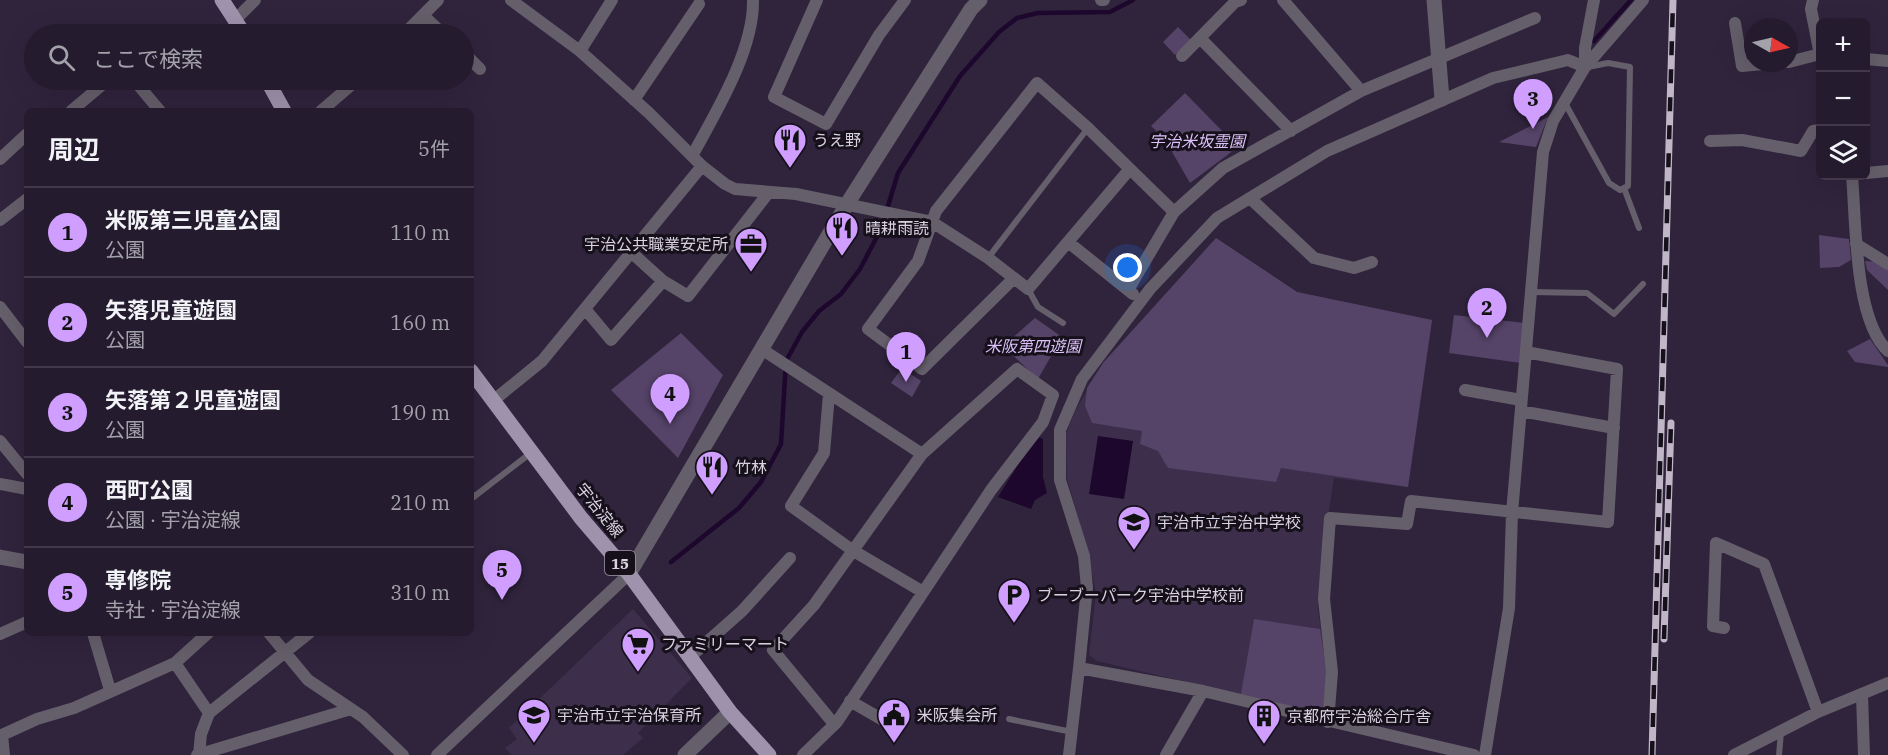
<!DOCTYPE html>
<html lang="ja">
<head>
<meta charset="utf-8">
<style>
  body { margin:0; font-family:"IBM Plex Serif","Noto Sans JP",serif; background:#30283a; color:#f1f3f6 }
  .controls { position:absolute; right:18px; top:18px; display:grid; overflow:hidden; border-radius:9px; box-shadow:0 6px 24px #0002 }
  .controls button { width:54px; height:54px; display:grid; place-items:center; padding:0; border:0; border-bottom:2px solid #41394a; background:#241b2e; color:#f1f3f6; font:30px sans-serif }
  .compass { position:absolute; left:1744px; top:18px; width:54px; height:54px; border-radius:50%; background:#241b2e; box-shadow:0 6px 24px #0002; rotate:98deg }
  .you { position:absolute; left:1128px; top:268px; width:21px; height:21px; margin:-15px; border:4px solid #fff; border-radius:50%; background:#1a73e8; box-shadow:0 0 0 9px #1a73e833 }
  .badge { display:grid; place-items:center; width:39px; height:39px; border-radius:50%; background:#cf9eff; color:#111; font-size:20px; font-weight:700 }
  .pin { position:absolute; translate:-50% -50px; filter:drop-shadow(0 2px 3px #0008) }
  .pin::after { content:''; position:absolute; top:32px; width:21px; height:18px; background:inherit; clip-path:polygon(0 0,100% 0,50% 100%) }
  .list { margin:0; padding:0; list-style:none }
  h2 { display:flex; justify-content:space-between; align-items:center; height:78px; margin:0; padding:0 24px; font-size:26px }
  h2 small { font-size:20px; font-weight:400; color:#a3a1aa }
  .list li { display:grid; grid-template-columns:39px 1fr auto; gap:18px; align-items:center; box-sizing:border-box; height:90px; padding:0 24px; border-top:2px solid #41394a }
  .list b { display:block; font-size:22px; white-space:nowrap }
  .list p { margin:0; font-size:20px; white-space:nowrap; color:#a3a1aa }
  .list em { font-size:20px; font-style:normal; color:#a3a1aa }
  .icon { flex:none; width:33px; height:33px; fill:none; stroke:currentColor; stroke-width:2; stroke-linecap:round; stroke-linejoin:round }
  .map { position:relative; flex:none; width:1888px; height:755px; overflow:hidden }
  .search { position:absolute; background:#241b2e; box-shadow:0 6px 24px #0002; left:24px; top:24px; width:450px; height:66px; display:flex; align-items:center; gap:15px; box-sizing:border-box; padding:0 21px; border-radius:33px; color:#a3a1aa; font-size:22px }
  .panel { position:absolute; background:#241b2e; box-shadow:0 6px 24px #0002; left:24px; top:108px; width:450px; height:528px; border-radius:9px }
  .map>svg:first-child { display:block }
</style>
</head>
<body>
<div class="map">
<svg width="1888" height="755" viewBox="0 0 1888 755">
  <rect width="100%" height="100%" fill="#30243d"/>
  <path fill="#3d2e4c" d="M1216 238 1297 292 1432 320 1408 487 1334 478 1324 543 1318 609 1327 674 1323 710 1315 712 1097 661 1089 655 1096 593 1086 545 1067 478 1066 434 1075 411 1103 363Z
    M633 609 692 678 638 733 643 738 623 755H512L505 748 517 739 509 728Z"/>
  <path fill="#554368" d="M1178 27 1191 40 1175 55 1163 42Z
    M1185 93 1238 147 1190 183 1164 138 1151 126Z
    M1548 117 1536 147 1499 142Z
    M1819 235 1849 239 1851 260 1839 267 1820 268Z
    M1216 238 1297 292 1432 320 1408 487 1281 468 1276 482 1168 468 1158 451 1140 444 1142 431 1092 423 1085 406 1087 388 1103 363Z
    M1865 261 1879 262 1888 270V290L1867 270Z
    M1454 315 1525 323 1521 363 1449 353Z
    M1035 318 1062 337 1038 379 1003 346Z
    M681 333 723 375 678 458 611 390Z
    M1870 339 1888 365V367L1855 362 1847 351Z
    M902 368 921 381 912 397 891 383Z
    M1254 619 1320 629 1327 674 1323 710 1315 712 1241 694Z"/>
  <path fill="#1d072d" d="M1036 436 1043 439V477L1047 493 1035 500 1031 509 998 497Z
    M1098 436 1133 441 1124 499 1089 494Z"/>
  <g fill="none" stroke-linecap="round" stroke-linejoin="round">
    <path stroke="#1d072d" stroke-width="4.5" d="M1594 41 1631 0
      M671 562 739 508 761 482 781 444 786 361 802 332 819 311 841 294 860 269 881 229 898 173 960 76 999 32 1017 18 1038 13 1110 12 1133 0"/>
    <path stroke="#655f6b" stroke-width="6" d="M1565 103 1609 183 1620 190 1628 186 1630 67 1608 63 1588 67
      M1624 188 1639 228
      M988 258 1088 128
      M1028 289 1038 307 1063 323
      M1531 292 1587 293 1614 314 1643 284
      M471 499 532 452
      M1009 719 1072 732
      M1779 755 1781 732"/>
    <path stroke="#655f6b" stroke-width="12" d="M511 0 580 51 649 113 702 166 725 184 735 189 796 194 932 222 988 258 1028 289 1129 170
      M817 0 774 97 826 124 879 35 905 0
      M1101 0H1104
      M1283 0 1361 91
      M1813 0 1811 9 1820 55
      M423 15 443 34
      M236 19 255 0
      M1735 23 1742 66 1773 63
      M404 34 438 0
      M1200 38 1291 131
      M580 51 612 0
      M464 53 480 69
      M1182 56 1235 2 1241 0
      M1866 59 1888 61
      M1789 62 1820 54
      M1585 67V48L1594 0
      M134 80 160 111
      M634 100 699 4
      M71 111 108 80
      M321 111 357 80
      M1710 141 1742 140 1801 151 1813 131 1820 130
      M692 156C716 112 754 50 753 0
      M0 159 27 134
      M1866 173 1888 171
      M1852 176C1856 220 1854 320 1888 351
      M1251 199 1314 258 1354 268 1372 262
      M1174 212 1223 168 1361 91 1535 18
      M0 220 27 199
      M1068 242 1133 294
      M1856 244 1888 264
      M632 253 663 281 688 296 769 192
      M1014 278 922 369 868 329 918 261 936 211 1037 83 1088 128 1174 212 1128 290
      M0 307 27 342
      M586 310 611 340 663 281
      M763 350 922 454
      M1465 390 1521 400
      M829 394 824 453 791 506 852 550 923 592
      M494 400 542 361 702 166
      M1521 411 1614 428
      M0 441 27 474
      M0 484 27 489
      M1724 628 1713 626 1716 543 1764 564 1818 712
      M93 633 110 690
      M269 633 308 680 363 717 403 755
      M0 634 27 622
      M690 657 742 611 790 558
      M175 663 209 713 201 734 199 755
      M1079 668 1087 588 1084 556 1060 480V430L1082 379 1150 289 1217 218 1327 151 1493 78 1568 60 1585 67
      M1862 695 1864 755
      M850 701 883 720
      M209 713 309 633
      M1328 722 1332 672 1324 599 1330 518 1407 524 1411 501 1608 522 1617 369 1526 352
      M4 755 2 735 37 719 74 708 175 663 208 633
      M197 755 351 709
      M437 755 629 574
      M803 755 837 722 991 490 1043 422 1053 395 1017 369 922 454 814 605 773 650 834 724
      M1069 755 1079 668 1203 691 1474 755
      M1166 755 1203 691
      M1485 755 1509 608 1512 513 1543 152 1553 121 1585 67 1643 0
      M1734 755 1818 712 1888 683"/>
    <path stroke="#655f6b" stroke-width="15" d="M1434 0 1442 99
      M0 557 27 562
      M629 574 847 204 971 9 980 0
      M685 755 730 712"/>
    <path stroke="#9f92ac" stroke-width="15" d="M222 0 244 34
      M267 80 284 111
      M471 371 581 518 629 574 730 712 769 755"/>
    <g stroke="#bfb7c8" stroke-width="7">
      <path id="rail" d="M1664 639 1671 423
        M1652 755 1673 0"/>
    </g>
    <use href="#rail" stroke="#16101b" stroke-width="4.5" stroke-dasharray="14" stroke-linecap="butt"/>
  </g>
  <defs>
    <g id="restaurant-pin" transform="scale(1.725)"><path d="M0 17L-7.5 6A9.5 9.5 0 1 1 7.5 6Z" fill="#cf9eff" stroke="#16101b"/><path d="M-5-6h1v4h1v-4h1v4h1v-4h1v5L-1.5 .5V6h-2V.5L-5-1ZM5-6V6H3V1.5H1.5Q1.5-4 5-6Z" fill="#111"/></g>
    <g id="office-pin" transform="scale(1.725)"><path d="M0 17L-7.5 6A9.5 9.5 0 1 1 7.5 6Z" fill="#cf9eff" stroke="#16101b"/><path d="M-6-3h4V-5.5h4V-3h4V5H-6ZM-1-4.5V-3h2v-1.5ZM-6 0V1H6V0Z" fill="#111"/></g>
    <g id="school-pin" transform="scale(1.725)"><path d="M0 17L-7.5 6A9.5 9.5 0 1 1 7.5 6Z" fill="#cf9eff" stroke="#16101b"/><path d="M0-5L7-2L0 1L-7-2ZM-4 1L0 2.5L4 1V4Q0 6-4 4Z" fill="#111"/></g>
    <g id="parking-pin" transform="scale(1.725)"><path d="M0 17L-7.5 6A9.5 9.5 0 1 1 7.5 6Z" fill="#cf9eff" stroke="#16101b"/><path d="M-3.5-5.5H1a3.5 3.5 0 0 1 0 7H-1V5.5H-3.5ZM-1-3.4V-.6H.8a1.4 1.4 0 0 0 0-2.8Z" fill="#111"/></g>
    <g id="supermarket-pin" transform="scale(1.725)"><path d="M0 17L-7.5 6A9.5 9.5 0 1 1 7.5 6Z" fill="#cf9eff" stroke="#16101b"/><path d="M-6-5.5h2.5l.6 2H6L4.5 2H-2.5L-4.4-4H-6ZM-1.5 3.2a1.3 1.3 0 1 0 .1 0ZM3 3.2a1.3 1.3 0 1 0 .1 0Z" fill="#111"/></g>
    <g id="civic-pin" transform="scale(1.725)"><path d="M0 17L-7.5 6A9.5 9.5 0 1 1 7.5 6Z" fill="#cf9eff" stroke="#16101b"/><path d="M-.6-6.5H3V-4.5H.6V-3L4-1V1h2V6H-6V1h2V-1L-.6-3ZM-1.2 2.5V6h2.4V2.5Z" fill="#111"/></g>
    <g id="building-pin" transform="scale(1.725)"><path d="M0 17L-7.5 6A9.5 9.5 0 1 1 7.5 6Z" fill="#cf9eff" stroke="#16101b"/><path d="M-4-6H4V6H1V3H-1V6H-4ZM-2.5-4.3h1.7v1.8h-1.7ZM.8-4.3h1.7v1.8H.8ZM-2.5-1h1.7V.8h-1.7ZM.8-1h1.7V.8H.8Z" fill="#111"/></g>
  </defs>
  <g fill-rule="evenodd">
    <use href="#restaurant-pin" x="790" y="140"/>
    <use href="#restaurant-pin" x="842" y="228"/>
    <use href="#office-pin" x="751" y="244"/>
    <use href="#restaurant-pin" x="712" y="467"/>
    <use href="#school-pin" x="1134" y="522"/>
    <use href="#parking-pin" x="1014" y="595"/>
    <use href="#supermarket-pin" x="638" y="644"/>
    <use href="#school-pin" x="534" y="715"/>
    <use href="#civic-pin" x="894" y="715"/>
    <use href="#building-pin" x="1264" y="716"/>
  </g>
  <g text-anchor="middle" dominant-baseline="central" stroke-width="6" stroke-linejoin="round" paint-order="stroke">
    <rect fill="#16101b" stroke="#9f98a6" stroke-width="1.5" x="605" y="551" width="30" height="24" rx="4.5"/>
    <g font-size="15" font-weight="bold" fill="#dad2e2">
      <text x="620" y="563">15</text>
    </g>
    <g font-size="16" fill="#dad2e2" stroke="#16101b" text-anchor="start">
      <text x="813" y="140">うえ野</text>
      <text x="865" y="228">晴耕雨読</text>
      <text x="728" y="244" text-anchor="end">宇治公共職業安定所</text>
      <text x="735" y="467">竹林</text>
      <text x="1157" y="522">宇治市立宇治中学校</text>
      <text x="1037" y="595">ブーブーパーク宇治中学校前</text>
      <text x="661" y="644">ファミリーマート</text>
      <text x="557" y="715">宇治市立宇治保育所</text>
      <text x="917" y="715">米阪集会所</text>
      <text x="1287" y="716">京都府宇治総合庁舎</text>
    </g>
    <g font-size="16" font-style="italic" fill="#dcc0f9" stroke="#16101b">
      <text x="1197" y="141">宇治米坂霊園</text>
      <text x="1033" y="346">米阪第四遊園</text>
    </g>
    <g font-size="16" fill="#dad2e2" stroke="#16101b">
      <text transform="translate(600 510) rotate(51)">宇治淀線</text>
    </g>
  </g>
</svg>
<div class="controls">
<button>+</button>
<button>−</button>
<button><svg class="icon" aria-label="layers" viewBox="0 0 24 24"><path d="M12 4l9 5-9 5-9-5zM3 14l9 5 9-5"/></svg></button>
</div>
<svg class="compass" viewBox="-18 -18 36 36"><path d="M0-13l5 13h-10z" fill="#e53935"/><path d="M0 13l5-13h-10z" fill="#a3a1aa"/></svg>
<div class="you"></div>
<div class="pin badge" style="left:906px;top:382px">1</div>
<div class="pin badge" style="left:1487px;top:338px">2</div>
<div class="pin badge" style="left:1533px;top:129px">3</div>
<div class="pin badge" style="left:670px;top:424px">4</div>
<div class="pin badge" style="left:502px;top:600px">5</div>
<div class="search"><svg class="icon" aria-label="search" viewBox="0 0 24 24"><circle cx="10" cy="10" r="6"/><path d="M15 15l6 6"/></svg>ここで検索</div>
<section class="panel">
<h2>周辺<small>5件</small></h2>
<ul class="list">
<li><span class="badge">1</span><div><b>米阪第三児童公園</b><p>公園</p></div><em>110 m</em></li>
<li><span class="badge">2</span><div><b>矢落児童遊園</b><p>公園</p></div><em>160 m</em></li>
<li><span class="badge">3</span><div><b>矢落第２児童遊園</b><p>公園</p></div><em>190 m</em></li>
<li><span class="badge">4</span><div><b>西町公園</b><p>公園 · 宇治淀線</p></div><em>210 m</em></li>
<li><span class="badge">5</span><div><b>専修院</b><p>寺社 · 宇治淀線</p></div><em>310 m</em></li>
</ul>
</section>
</div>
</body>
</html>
